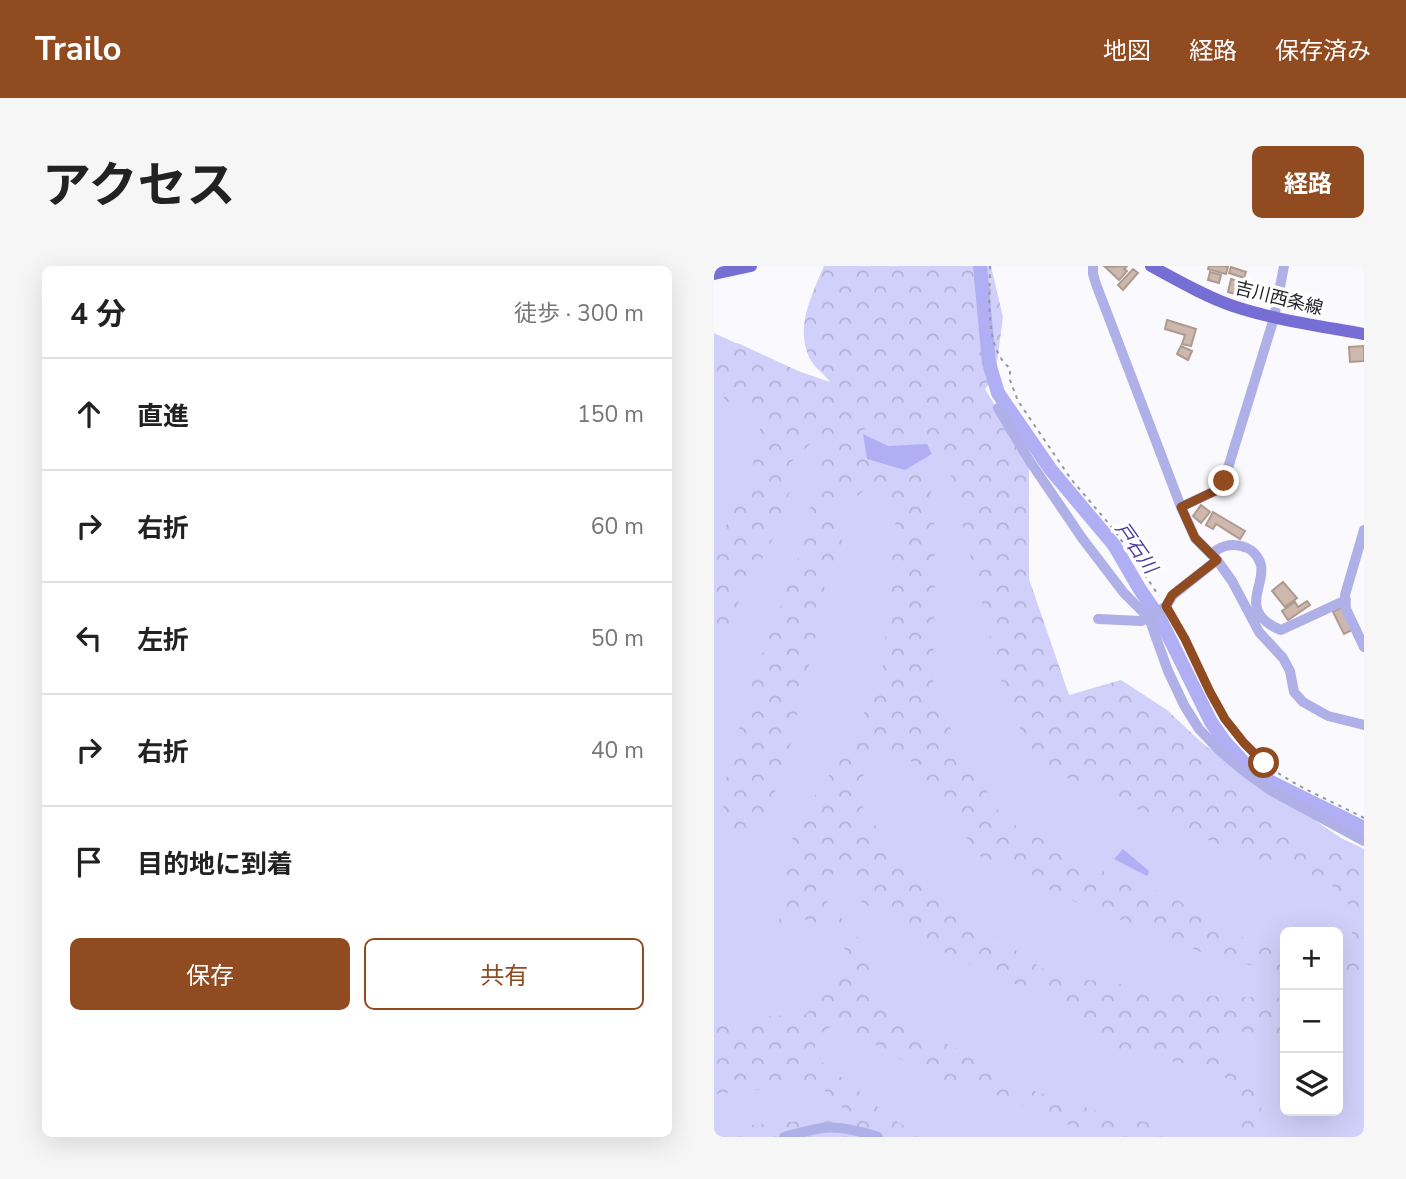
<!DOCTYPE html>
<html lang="ja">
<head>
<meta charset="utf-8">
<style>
  body { margin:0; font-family:"Nunito Sans","Noto Sans JP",sans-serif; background:#f6f6f6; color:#222 }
  .controls { position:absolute; right:21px; bottom:21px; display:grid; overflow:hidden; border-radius:10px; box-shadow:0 7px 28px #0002 }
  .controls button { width:63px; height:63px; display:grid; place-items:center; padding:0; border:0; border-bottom:2px solid #e0e0e0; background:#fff; color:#222; font:35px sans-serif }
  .stop { position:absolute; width:21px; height:21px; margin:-16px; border:5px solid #904b20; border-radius:50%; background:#fff }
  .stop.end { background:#904b20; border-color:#fff; box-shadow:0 2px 7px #0008 }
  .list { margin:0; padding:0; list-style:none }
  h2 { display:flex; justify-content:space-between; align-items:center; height:91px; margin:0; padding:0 28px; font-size:30px }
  h2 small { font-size:23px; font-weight:400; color:#767676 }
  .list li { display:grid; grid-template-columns:46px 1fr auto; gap:21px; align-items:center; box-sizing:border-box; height:112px; padding:0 28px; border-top:2px solid #e0e0e0 }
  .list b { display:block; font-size:26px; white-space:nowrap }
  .list em { font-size:23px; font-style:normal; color:#767676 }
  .actions { display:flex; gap:14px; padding:21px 28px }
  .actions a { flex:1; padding:16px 0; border:2px solid #904b20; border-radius:10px; text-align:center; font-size:24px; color:#904b20 }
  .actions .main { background:#904b20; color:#fff }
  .icon { flex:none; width:38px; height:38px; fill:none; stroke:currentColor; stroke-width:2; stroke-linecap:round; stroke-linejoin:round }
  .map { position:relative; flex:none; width:650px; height:871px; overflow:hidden; border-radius:10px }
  header { display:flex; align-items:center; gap:42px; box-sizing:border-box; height:98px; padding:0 35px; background:#904b20; color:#fff }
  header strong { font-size:33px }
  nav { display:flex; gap:38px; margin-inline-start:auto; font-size:24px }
  .intro { display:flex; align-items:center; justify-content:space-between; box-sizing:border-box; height:168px; padding:0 42px }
  h1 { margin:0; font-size:49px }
  .button { padding:18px 32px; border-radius:10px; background:#904b20; color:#fff; font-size:24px; font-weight:700 }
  main { display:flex; gap:42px; padding:0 42px }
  aside { flex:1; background:#fff; border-radius:10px; box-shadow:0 7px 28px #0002 }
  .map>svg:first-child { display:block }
</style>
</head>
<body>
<header>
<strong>Trailo</strong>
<nav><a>地図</a><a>経路</a><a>保存済み</a></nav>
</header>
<div class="intro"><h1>アクセス</h1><a class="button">経路</a></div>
<main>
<aside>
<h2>4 分<small>徒歩 · 300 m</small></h2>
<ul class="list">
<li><svg class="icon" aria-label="ahead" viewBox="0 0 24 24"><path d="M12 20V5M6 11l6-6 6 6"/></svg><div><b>直進</b></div><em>150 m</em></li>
<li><svg class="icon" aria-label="right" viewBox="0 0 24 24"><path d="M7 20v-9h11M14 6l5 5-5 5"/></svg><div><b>右折</b></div><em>60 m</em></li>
<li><svg class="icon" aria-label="left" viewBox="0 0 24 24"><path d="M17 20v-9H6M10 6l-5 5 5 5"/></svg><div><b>左折</b></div><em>50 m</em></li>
<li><svg class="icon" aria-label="right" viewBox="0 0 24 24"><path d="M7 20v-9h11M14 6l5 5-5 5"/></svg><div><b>右折</b></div><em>40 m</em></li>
<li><svg class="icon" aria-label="arrive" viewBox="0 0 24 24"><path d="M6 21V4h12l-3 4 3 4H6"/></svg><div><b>目的地に到着</b></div></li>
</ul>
<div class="actions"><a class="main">保存</a><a>共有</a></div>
</aside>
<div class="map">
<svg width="650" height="871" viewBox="0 0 650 871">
  <defs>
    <pattern id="forest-crowns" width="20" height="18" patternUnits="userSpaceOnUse" patternTransform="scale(1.75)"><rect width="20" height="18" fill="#d0d0fa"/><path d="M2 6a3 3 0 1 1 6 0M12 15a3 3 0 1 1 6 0" fill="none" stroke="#b2b2d6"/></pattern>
  </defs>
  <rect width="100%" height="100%" fill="#fafafe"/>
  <path fill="#d0d0fa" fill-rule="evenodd" d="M0 67 99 112 232 167 343 434 412 425 627 572 650 583V871H0ZM571 666H624V845H571Z"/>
  <path fill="url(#forest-crowns)" d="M110 0H277L289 51 281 112 271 123 315 194V313L355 429 407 414 453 444 530 516 570 571 629 587 650 598V719L624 717V686L638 668V647L631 630 609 613 522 586 360 516 328 496 310 473 288 418 228 175 232 167 182 174 151 160 150 168V191L189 210 215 203 221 268 219 432 289 553 421 622 452 626 510 665 559 682 571 685V706L502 692 357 634 266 590 192 488 165 486 153 505 138 524 166 567 207 606 286 674 338 709 494 730 571 732V769L517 765 506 790 548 834 545 856 527 871H519L517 860 533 842 505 803 395 785 347 738 237 690 148 636 125 600 105 626 160 690 157 714 182 752 265 794 299 818 395 849 463 862 474 871H385L270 824 237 822 155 775 120 759C105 767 96 775 104 793L178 852 206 871H0V862L138 851 104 818 0 828V754L92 748 122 715 134 688 120 666 88 652 63 667 81 558 139 475 169 400 183 240 170 224H150L137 236 126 240 123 250 131 290 128 304 111 318 106 351 74 489 48 564 27 574 10 567 8 529 36 421 86 288 110 179 97 177 76 197 77 221 63 265 30 325 0 390V282L36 215 48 152 12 135 0 115V73L26 78 84 105 116 116C111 108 99 101 95 91 81 60 98 29 110 0Z"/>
  <path fill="#b0aff4" d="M149 168 174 180 213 178 218 188 191 204 153 193Z
    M409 583 435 605 433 610 400 593Z"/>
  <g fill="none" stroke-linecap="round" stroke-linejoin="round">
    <path stroke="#b0aff4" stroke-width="14" d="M266 0 275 97 284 127 337 204 400 279 425 322 446 353 497 456 511 476 534 501 557 516 650 562"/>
  </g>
  <path fill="#ceb8ad" stroke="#af9a8f" stroke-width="2" d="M413 0 410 3 413 5 405 14 391 1Z
    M495 0H510L514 1 512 8 494 3Z
    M517 1 532 6 530 12 515 7Z
    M419 3 424 7 409 24 404 19Z
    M496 6 507 9 505 17 494 14Z
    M517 13 528 16 524 29 514 26Z
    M453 54 482 63 477 80 468 78 471 69 451 63Z
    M467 80 478 85 474 94 463 88Z
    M650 80V95L636 96 635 81Z
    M487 239 496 246 487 257 479 250Z
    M499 246 531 265 526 273 502 258 499 263 492 259Z
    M569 316 583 332 571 341 558 325Z
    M593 335 596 339 574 354 568 345 581 336 584 341Z
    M628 341 638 364 630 368 619 346Z"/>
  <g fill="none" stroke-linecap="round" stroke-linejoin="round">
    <path stroke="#97989d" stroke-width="2" stroke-dasharray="3.5 5" stroke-linecap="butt" d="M276 0C276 30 270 83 296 102V114L304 135 357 213 401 265 445 330
      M456 347C489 402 507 470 564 507 591 525 622 537 650 552"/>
    <path stroke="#b0b0e9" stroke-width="10" d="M379 0V8L382 18 467 241 481 272 503 294 518 315 545 366 569 392 576 405 580 426 589 436 614 450 650 459
      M284 142 315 194 368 272 410 327 435 352 454 405 470 439 485 463 507 486 531 506 556 524 650 575
      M467 241 503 224 510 215 560 52 570 0
      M650 264 631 329 632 343 650 381
      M498 288C512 273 541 277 547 299 550 313 539 328 543 343 546 353 558 361 567 364L632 334
      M384 353 427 355 435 352 452 340 459 329 503 294
      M70 871C82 868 95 864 108 862 127 860 146 865 164 871"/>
    <path stroke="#766dd5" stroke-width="12" d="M437 0C463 14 490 30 519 40 561 54 606 60 650 68
      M0 8 37 0"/>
  </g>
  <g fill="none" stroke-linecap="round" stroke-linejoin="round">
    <path stroke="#904b20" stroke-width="9" d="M510 215 503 224 467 241 481 272 503 294 458 329 452 340 471 373 496 426 511 453 530 477 550 497"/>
  </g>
  <g text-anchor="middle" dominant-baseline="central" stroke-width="7" stroke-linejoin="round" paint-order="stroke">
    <g font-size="18" fill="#1f2027" stroke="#fff">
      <text transform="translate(565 32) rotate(14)">吉川西条線</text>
    </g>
    <g font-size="19" font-style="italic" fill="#493b9c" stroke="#fff">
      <text transform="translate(422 282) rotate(55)">戸石川</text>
    </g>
  </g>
</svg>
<div class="controls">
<button>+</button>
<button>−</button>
<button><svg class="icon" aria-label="layers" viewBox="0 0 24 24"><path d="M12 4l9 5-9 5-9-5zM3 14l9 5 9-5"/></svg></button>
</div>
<div class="stop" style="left:550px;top:497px"></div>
<div class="stop end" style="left:510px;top:215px"></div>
</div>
</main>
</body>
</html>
